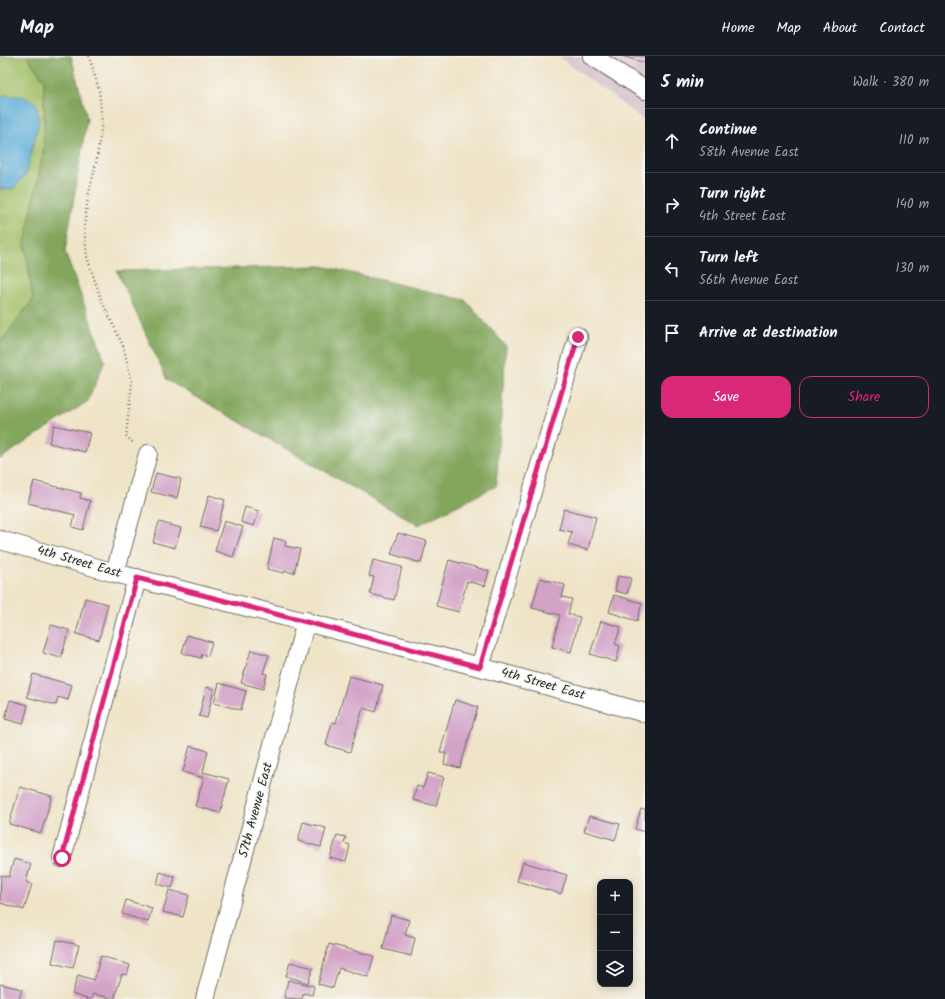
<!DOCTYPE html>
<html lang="en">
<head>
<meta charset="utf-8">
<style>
  body { margin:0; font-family:Kalam,sans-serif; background:#20242c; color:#f1f3f6 }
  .controls { position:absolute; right:12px; bottom:12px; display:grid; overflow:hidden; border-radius:8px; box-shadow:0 2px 10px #0003 }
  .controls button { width:36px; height:36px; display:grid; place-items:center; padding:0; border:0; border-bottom:1px solid #363941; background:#171b24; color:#f1f3f6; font:20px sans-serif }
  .stop { position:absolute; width:12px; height:12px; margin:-9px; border:3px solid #db2777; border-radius:50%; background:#fff }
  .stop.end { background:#db2777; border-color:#fff; box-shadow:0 1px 4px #0008 }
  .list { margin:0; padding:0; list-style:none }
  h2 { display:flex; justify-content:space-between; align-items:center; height:52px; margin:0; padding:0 16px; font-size:17px }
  h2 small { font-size:13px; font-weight:400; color:#9ea1a6 }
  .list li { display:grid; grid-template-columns:26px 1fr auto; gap:12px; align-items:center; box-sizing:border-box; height:64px; padding:0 16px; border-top:1px solid #363941 }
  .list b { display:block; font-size:15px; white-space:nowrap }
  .list p { margin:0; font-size:13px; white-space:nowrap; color:#9ea1a6 }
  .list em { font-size:13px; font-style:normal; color:#9ea1a6 }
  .actions { display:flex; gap:8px; padding:12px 16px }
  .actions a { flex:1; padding:9px 0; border:1px solid #db2777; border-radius:12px; text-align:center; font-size:14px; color:#db2777 }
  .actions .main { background:#db2777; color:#fff }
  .icon { flex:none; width:22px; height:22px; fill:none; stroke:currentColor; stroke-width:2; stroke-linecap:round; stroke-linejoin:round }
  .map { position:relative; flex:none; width:645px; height:943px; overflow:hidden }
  header { display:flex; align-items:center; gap:24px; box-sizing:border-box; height:56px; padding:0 20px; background:#171b24; border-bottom:1px solid #363941 }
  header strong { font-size:19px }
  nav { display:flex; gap:22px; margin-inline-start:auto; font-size:14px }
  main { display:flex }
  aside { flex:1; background:#171b24 }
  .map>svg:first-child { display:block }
</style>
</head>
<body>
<header>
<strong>Map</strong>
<nav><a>Home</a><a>Map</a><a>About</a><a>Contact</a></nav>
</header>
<main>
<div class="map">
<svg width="645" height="943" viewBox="0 0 645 943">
  <rect width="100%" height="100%" fill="#f6f6f2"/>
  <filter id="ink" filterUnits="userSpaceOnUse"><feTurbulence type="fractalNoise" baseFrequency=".025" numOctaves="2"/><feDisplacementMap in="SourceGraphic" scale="8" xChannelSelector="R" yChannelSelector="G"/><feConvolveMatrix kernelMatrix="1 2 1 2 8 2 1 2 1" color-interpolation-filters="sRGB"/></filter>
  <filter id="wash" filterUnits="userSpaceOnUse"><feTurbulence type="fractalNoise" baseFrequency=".012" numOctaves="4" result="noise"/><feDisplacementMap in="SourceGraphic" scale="16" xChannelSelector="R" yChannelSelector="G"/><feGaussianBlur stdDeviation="0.9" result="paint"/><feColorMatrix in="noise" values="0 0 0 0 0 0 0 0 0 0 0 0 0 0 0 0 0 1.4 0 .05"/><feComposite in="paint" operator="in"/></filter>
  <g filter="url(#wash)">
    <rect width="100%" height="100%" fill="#efe4c8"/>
    <path fill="#d2bdc8" d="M558 0H645V65Z"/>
    <path fill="#a3bf66" stroke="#677548" d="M0 0H27L44 24V92L25 188 33 243 0 287Z"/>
    <path fill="#82a65b" stroke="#566843" d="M27 0H71L87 62 65 196 105 305 88 345 0 403V287L33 243 25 188 44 92V24Z
      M322 210 465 244 506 290 496 430 418 469 167 324 117 215Z"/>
    <path fill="#5dafd8" stroke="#446d82" d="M5 39 23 41 36 47 39 65 26 118 13 133H0V43Z"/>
    <g id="blocks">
      <path fill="#d3a3c7" d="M622 0H645V7Z
        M54 369 90 377 85 396 49 387Z
        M156 417 181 423 177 442 151 436Z
        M34 425 81 437 80 442 90 445 83 474 72 471 75 459 28 447Z
        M209 439 225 444 216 475 200 471Z
        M245 451 259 455 254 470 241 466Z
        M564 453 596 461 588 494 568 489 572 476 559 473Z
        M224 465 243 471 233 501 215 495Z
        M159 466 181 472 175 492 153 486Z
        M398 477 427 485 421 507 391 498Z
        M274 482 286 485 285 490 300 493 294 517 285 515 284 517 267 513Z
        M373 504 402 511 394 544 370 538 374 521 369 520Z
        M449 504 489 515 485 530 467 525 459 556 436 550Z
        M618 520 631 522 627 538 615 535Z
        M540 522 565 529 562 541 572 543 568 558 580 561 571 596 552 591 560 559 532 552Z
        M614 539 642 547 637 565 609 556Z
        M85 542 108 548 99 584 76 578Z
        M601 565 621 571 615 588 620 590 616 606 590 598Z
        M51 569 69 574 61 602 43 597Z
        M187 579 212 586 208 600 202 598 201 602 182 597Z
        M251 594 269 599 263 617 267 618 263 633 241 627Z
        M33 618 72 629 68 644 58 641 56 649 27 641Z
        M349 620 383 629 376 656 363 652 350 696 326 689 332 666 336 667Z
        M219 627 246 635 241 654 214 647Z
        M206 631 214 633 207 662 199 660Z
        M10 644 28 649 23 668 5 663Z
        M455 644 478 651 460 712 444 708 446 697 440 696Z
        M190 690 208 695 203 716 229 723 220 757 195 750 204 722 183 716Z
        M428 717 444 721 436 750 413 744 417 730 423 732Z
        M20 731 52 740 41 777 9 768Z
        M641 753 645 754V776L635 773Z
        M589 760 620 768 615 784 584 775Z
        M303 766 326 772 321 791 298 785Z
        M337 779 346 781 344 787 350 789 346 806 330 802Z
        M14 803 31 808 26 826 32 828 24 854 0 847 1 819 9 821Z
        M523 806 567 819 561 838 517 825Z
        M160 816 175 821 172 832 157 828Z
        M169 834 189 839 183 861 163 856Z
        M126 844 152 852 148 866 122 858Z
        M391 859 409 864 405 879 415 882 411 900 383 893Z
        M57 884 79 889 73 912 52 907Z
        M329 888 374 900 368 921 339 912 333 932 318 928Z
        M101 900 130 909 127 919 122 918 114 943 93 938 91 943H87L72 938 78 919 94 924Z
        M290 906 313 912 308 927 286 920Z
        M288 924 314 930 312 939 303 937 302 943 284 942Z
        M0 928 22 933 19 943 0 942Z"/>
    </g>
  </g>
  <g filter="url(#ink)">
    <use href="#blocks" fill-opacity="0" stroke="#706c62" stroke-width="1"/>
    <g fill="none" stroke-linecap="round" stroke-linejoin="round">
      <g stroke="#706c62" stroke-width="20">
        <path id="minor" d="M592 0 645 34
          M0 484 115 517 480 611 645 657
          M115 517 148 398
          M480 611 578 281
          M62 802 137 522
          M205 943 306 565"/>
      </g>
      <path stroke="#706c62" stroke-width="2.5" stroke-dasharray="1 3" stroke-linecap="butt" d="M89 0 99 34 102 66 97 103 88 141 84 172 87 201 101 243 123 290 132 326 126 380 135 388"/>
      <use href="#minor" stroke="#fff" stroke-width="18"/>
    </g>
  </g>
  <g fill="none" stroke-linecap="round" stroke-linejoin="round" filter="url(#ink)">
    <path stroke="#db2777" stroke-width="5" d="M62 802 137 522 480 611 578 281"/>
  </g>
  <g text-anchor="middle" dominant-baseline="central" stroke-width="3" stroke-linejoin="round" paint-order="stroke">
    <g font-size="13" fill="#2b2b2b" stroke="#f6f6f2">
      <text transform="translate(79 506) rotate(16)">4th Street East</text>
      <text transform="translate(543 628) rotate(16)">4th Street East</text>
      <text transform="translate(256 754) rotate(-75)">57th Avenue East</text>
    </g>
  </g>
</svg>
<div class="controls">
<button>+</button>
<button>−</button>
<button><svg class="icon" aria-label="layers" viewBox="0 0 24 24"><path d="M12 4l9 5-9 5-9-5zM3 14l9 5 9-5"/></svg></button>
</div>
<div class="stop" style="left:62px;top:802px"></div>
<div class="stop end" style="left:578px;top:281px"></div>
</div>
<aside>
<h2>5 min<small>Walk · 380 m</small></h2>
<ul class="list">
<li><svg class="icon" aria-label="ahead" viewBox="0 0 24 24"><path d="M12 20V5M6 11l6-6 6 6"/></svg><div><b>Continue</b><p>58th Avenue East</p></div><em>110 m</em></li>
<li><svg class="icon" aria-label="right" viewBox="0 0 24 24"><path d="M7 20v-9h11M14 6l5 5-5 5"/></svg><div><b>Turn right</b><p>4th Street East</p></div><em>140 m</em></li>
<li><svg class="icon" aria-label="left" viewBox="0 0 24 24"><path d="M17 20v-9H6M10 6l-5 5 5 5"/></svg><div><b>Turn left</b><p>56th Avenue East</p></div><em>130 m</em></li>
<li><svg class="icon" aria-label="arrive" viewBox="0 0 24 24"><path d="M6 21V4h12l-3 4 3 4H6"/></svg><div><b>Arrive at destination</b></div></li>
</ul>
<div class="actions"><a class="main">Save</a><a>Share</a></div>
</aside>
</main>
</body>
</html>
